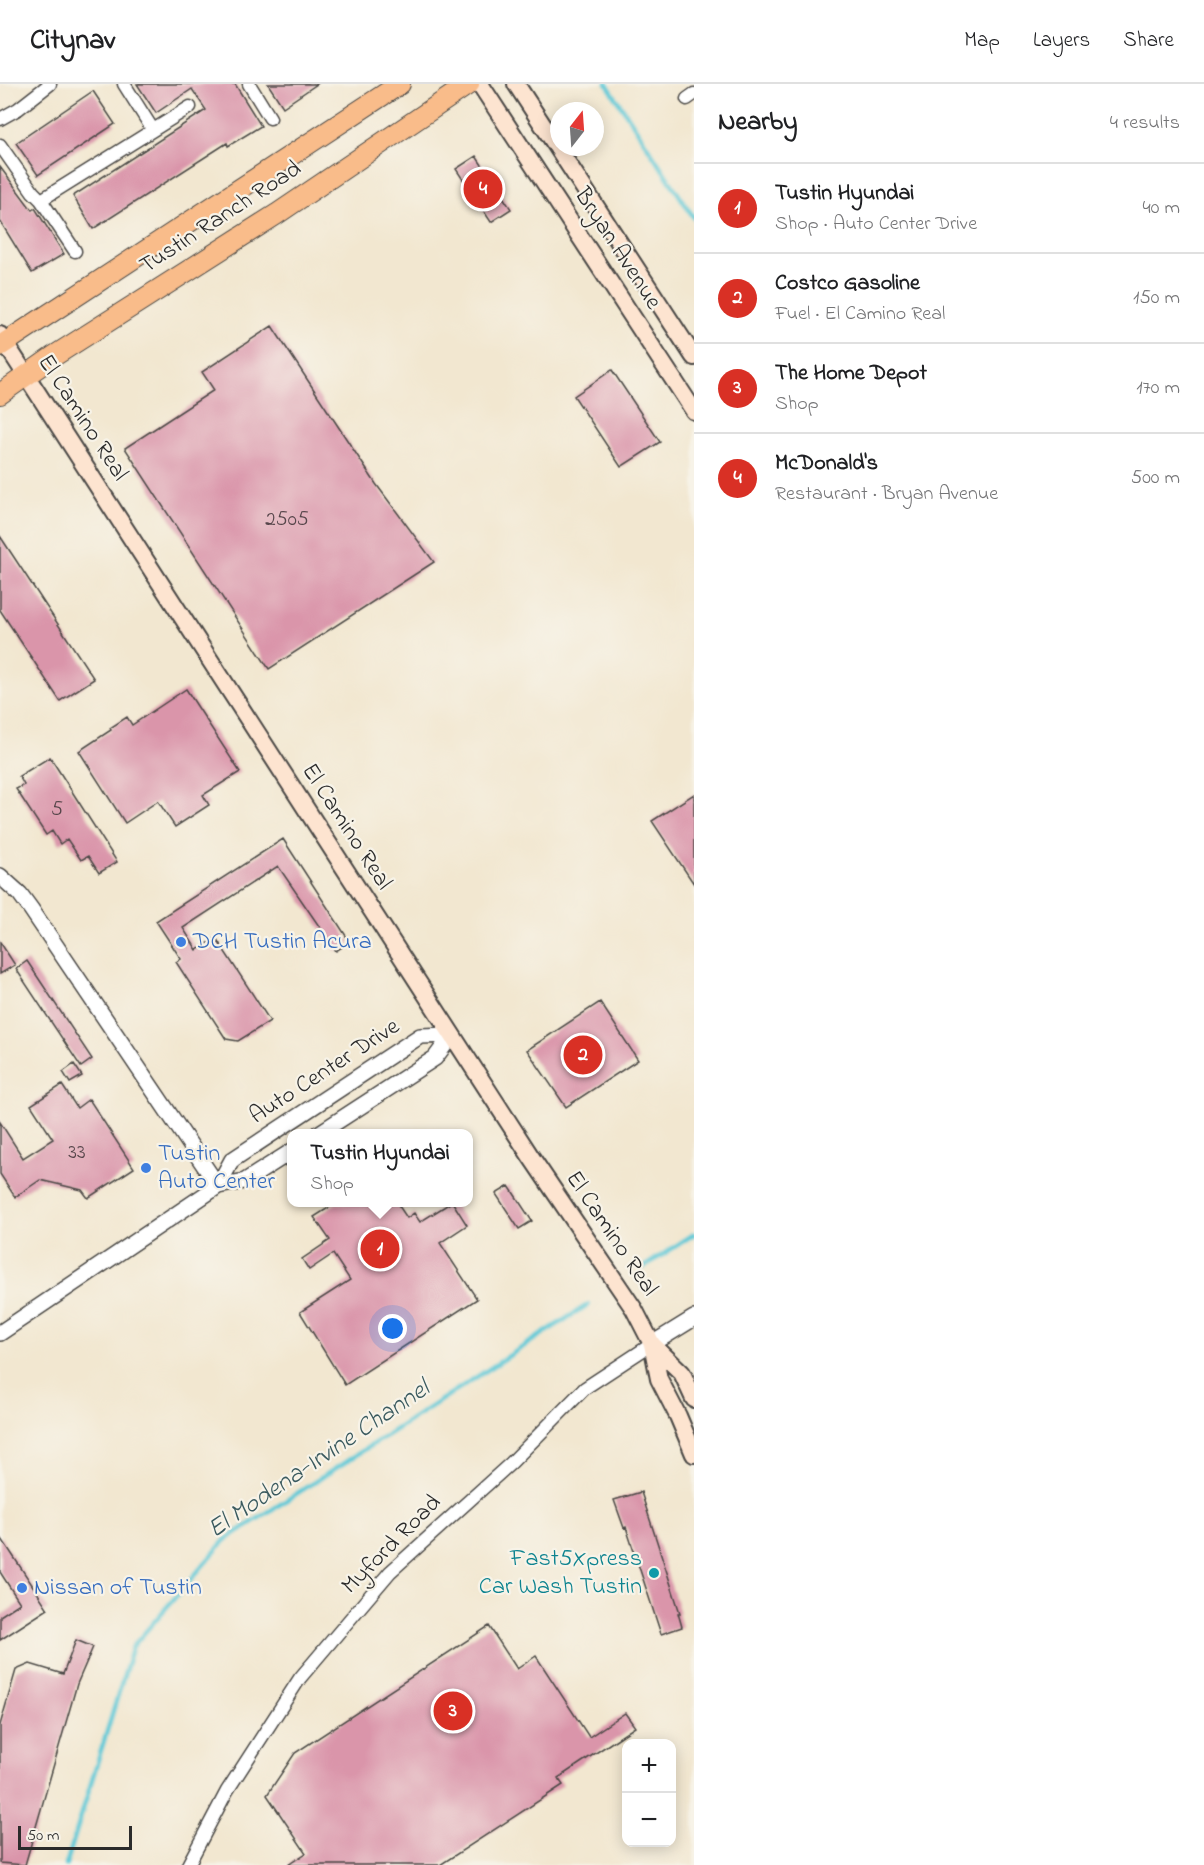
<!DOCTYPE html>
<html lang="en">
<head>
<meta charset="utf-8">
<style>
  body { margin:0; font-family:"Indie Flower",sans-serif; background:#f6f6f6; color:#202124 }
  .controls { position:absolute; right:18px; bottom:18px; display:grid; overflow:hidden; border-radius:12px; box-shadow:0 3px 15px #0003 }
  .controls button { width:54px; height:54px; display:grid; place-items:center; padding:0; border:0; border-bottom:2px solid #e0e0e0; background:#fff; color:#202124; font:30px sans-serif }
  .compass { position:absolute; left:550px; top:18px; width:54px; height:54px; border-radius:50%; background:#fff; box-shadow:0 3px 15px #0003; rotate:17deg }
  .scale { position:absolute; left:18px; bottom:15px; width:114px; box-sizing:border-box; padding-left:6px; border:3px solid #2b2b2b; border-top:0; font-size:16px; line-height:21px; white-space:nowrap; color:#2b2b2b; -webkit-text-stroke:4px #f7f3e8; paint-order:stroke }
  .you { position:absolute; left:393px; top:1245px; width:21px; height:21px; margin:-15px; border:4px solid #fff; border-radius:50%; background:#1a73e8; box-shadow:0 0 0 9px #1a73e833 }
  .badge { display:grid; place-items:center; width:39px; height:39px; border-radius:50%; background:#d93025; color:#fff; font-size:20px; font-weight:700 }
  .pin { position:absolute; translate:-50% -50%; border:3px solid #fff; box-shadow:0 2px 6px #0006 }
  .popup { position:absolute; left:287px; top:1045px; width:186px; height:78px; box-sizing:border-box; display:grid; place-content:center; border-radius:12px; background:#fff; filter:drop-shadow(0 2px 4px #0005); font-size:20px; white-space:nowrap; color:#757577 }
  .popup b { font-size:22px; color:#202124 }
  .popup::after { content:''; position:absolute; left:50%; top:100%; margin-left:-12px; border:12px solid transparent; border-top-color:#fff }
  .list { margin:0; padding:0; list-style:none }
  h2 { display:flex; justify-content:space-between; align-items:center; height:78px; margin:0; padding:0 24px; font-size:26px }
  h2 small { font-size:20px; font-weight:400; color:#757577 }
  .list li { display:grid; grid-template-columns:39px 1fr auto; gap:18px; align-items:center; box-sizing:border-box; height:90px; padding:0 24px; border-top:2px solid #e0e0e0 }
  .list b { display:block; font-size:22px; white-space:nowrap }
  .list p { margin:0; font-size:20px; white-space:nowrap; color:#757577 }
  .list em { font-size:20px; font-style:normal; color:#757577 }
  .map { position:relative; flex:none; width:694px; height:1781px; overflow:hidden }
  header { display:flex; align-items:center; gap:36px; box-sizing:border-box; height:84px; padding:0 30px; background:#fff; border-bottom:2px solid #e0e0e0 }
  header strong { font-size:28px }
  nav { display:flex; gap:33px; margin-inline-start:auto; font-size:21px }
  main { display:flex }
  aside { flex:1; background:#fff }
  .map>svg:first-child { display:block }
</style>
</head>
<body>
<header>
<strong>Citynav</strong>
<nav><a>Map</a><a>Layers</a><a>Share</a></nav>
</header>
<main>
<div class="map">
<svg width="694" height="1781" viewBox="0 0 694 1781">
  <rect width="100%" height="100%" fill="#f7f3e8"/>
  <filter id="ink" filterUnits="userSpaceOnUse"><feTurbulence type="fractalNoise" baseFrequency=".0167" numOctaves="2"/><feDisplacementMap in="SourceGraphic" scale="12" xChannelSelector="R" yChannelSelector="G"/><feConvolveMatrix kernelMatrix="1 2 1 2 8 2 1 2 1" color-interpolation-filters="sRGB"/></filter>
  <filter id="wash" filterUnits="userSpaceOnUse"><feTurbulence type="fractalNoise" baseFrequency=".008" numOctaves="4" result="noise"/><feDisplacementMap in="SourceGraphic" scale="24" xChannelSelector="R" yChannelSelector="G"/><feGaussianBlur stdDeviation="1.35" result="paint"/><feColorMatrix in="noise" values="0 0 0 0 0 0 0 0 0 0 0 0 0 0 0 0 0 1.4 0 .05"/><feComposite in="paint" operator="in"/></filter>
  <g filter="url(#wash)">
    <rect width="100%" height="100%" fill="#f2e7d0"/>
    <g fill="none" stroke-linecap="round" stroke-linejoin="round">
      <path stroke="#5ec9d7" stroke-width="4.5" d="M607 0 694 134
        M644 1183 694 1150
        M66 1781 133 1562 225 1456 589 1220"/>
    </g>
    <g id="blocks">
      <path fill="#da95aa" d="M137 0H235L261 42 228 62 227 59 93 145 73 112 206 26 192 5 156 29Z
        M268 0H317L283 23Z
        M93 7 115 40 38 91 16 59Z
        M476 72 511 125 491 138 456 85Z
        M0 83 32 126 35 124 64 170 32 189 0 137Z
        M272 242 376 400 434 478 269 585 125 364 214 306 202 288Z
        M612 286 660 358 621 383 574 312Z
        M0 452 94 595 60 617 0 526Z
        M186 605 240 688 203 711 209 721 175 743 158 717 125 739 79 667 111 646 110 644 127 633 132 641Z
        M50 673 117 778 99 789 88 772 81 776 67 755 60 760 52 747 46 751 16 705 24 701 19 692Z
        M694 710V800L652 737Z
        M283 755 350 858 336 867 278 782 183 844 197 866 216 854 270 937 238 957 226 955 176 878 181 875 156 837Z
        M0 858 15 881 0 890Z
        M27 877 92 975 81 983 16 885Z
        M600 918 638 976 566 1023 527 966Z
        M74 980 82 992 70 999 63 988Z
        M62 1001 77 1024 89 1015 134 1084 88 1114 82 1106 40 1096 15 1113 0 1090V1038L23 1074 53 1055 31 1021Z
        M509 1102 532 1137 519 1145 496 1110Z
        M336 1119H397L407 1134 414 1129 420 1138 450 1119H453L467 1141 440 1159 477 1215 345 1301 300 1228 350 1196 333 1170 309 1186 302 1175 330 1156 314 1133Z
        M641 1408 680 1529H678L682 1543 661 1550 626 1443 624 1444 614 1416Z
        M0 1452 48 1525 0 1556V1532L20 1519 0 1488Z
        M489 1542 517 1585 536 1572 589 1653 625 1629 635 1643 558 1694 563 1701 440 1781H288L306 1769 267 1711 295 1669Z
        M76 1556 93 1563 77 1600 25 1781 0 1779V1641L16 1586 30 1580 63 1590Z"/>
    </g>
  </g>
  <g filter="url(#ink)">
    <use href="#blocks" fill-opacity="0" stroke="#494744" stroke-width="1.5"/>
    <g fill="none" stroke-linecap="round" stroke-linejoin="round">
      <g stroke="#494744" stroke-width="15">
        <path id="minor" d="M124 0 153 46
          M249 0 270 34
          M687 15 694 10
          M0 35 18 25 50 0
          M0 61 33 108 41 116 75 167
          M41 116 190 23
          M188 1781 227 1707 300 1594 390 1488 511 1379 585 1304 652 1260"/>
      </g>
      <g stroke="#494744" stroke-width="18">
        <path id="tertiary" d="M0 792 20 810 31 825 218 1102
          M318 1050 435 974 452 951
          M218 1102 232 1076 420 952 452 951
          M0 1249 218 1102 245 1097 292 1067
          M652 1260 694 1234"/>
      </g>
      <g stroke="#494744" stroke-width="20">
        <path id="secondary" d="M480 0 694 327
          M516 0 694 273
          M0 251 531 1073 634 1225 652 1260 659 1295 678 1332 694 1370
          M652 1260 682 1289 694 1315"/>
      </g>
      <g stroke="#494744" stroke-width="22">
        <path id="primary" d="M0 262 400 0
          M0 310 54 272 277 130 469 0"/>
      </g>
      <use href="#minor" stroke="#fff" stroke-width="12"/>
      <use href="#tertiary" stroke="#fff" stroke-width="15"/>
      <use href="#secondary" stroke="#fde4d0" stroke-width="16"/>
      <use href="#primary" stroke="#f9bc8a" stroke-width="20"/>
    </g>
  </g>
  <g fill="#3f7fe0" stroke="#f7f3e8" stroke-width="2">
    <circle cx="181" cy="858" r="6"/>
    <circle cx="146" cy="1084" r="6"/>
    <circle cx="22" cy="1504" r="6"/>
  </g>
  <circle fill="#0f9aa8" stroke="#f7f3e8" stroke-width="2" cx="654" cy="1489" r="6"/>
  <g text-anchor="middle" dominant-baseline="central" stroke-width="4.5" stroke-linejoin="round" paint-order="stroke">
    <g font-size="21" fill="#57464b">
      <text x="287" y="436">2505</text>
      <text x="57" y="726">5</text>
      <text x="77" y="1069">33</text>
    </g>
    <g font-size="24" fill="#2b2b2b" stroke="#f7f3e8">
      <text transform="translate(221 134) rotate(-33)">Tustin Ranch Road</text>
      <text transform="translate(617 165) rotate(57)">Bryan Avenue</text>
      <text transform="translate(82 334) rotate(57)">El Camino Real</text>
      <text transform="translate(346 743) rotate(57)">El Camino Real</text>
      <text transform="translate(325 988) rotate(-33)">Auto Center Drive</text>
      <text transform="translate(611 1150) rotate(56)">El Camino Real</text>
      <text transform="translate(392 1461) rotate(-45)">Myford Road</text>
    </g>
    <g font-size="24" fill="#366cbe" stroke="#f7f3e8" text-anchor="start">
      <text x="193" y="858">DCH Tustin Acura</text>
      <text x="158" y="1070">Tustin<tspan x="158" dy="28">Auto Center</tspan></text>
      <text x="34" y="1504">Nissan of Tustin</text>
    </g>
    <g font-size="24" fill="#0d838f" stroke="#f7f3e8" text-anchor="end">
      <text x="642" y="1475">Fast5Xpress<tspan x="642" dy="28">Car Wash Tustin</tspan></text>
    </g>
    <g font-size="26" font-style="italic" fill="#3a5a5f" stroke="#f7f3e8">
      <text transform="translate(319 1376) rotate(-34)">El Modena-Irvine Channel</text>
    </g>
  </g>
</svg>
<div class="controls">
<button>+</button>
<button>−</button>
</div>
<svg class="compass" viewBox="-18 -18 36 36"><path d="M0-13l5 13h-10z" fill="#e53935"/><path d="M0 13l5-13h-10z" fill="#757577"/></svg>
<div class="scale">50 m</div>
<div class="you"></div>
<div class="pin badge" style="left:380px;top:1165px">1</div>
<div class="popup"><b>Tustin Hyundai</b>Shop</div>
<div class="pin badge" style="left:583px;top:971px">2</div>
<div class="pin badge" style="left:453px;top:1627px">3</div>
<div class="pin badge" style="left:483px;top:105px">4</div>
</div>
<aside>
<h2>Nearby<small>4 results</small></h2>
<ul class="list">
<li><span class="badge">1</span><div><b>Tustin Hyundai</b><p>Shop · Auto Center Drive</p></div><em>40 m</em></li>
<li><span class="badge">2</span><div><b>Costco Gasoline</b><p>Fuel · El Camino Real</p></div><em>150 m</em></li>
<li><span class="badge">3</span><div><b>The Home Depot</b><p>Shop</p></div><em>170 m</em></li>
<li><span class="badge">4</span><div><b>McDonald's</b><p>Restaurant · Bryan Avenue</p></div><em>500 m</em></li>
</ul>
</aside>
</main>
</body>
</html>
